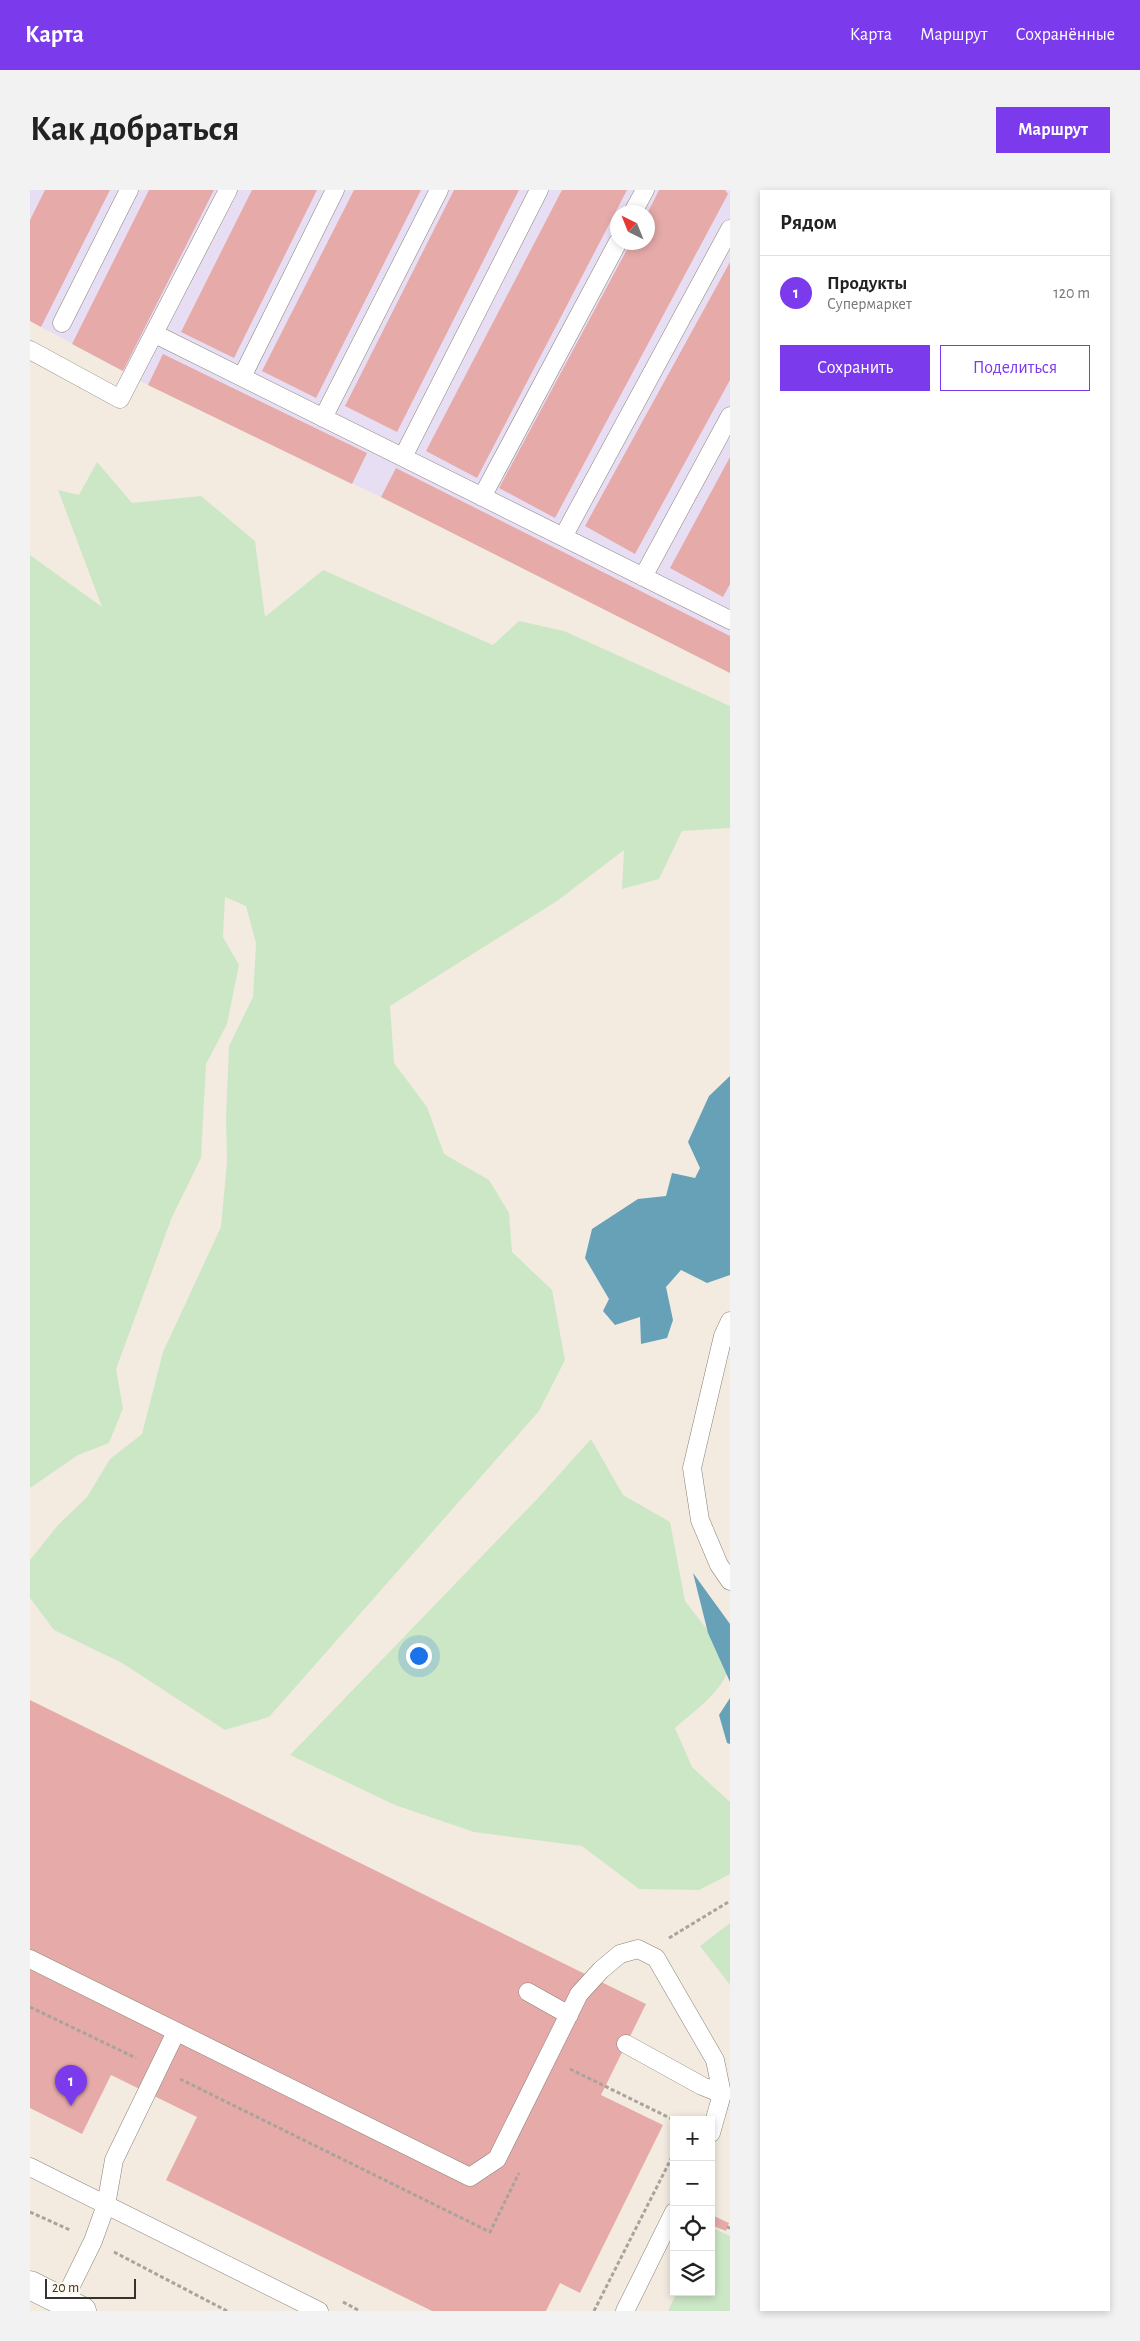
<!DOCTYPE html>
<html lang="ru">
<head>
<meta charset="utf-8">
<style>
  body { margin:0; font-family:"Alegreya Sans",sans-serif; background:#f2f2f2; color:#222 }
  .controls { position:absolute; right:15px; bottom:15px; display:grid; overflow:hidden; border-radius:0px; box-shadow:0 2px 8px #0003 }
  .controls button { width:45px; height:45px; display:grid; place-items:center; padding:0; border:0; border-bottom:1px solid #e0e0e0; background:#fff; color:#222; font:25px sans-serif }
  .compass { position:absolute; left:580px; top:15px; width:45px; height:45px; border-radius:50%; background:#fff; box-shadow:0 2px 8px #0003; rotate:317deg }
  .scale { position:absolute; left:15px; bottom:12px; width:91px; box-sizing:border-box; padding-left:5px; border:2px solid #36332e; border-top:0; font-size:14px; line-height:18px; white-space:nowrap; color:#36332e; -webkit-text-stroke:4px #fff8ef; paint-order:stroke }
  .you { position:absolute; left:388px; top:1465px; width:18px; height:18px; margin:-12px; border:4px solid #fff; border-radius:50%; background:#1a73e8; box-shadow:0 0 0 8px #1a73e833 }
  .badge { display:grid; place-items:center; width:32px; height:32px; border-radius:50%; background:#7c3aed; color:#fff; font-size:16px; font-weight:700 }
  .pin { position:absolute; translate:-50% -41px; filter:drop-shadow(0 1px 2px #0008) }
  .pin::after { content:''; position:absolute; top:26px; width:18px; height:15px; background:inherit; clip-path:polygon(0 0,100% 0,50% 100%) }
  .list { margin:0; padding:0; list-style:none }
  h2 { display:flex; justify-content:space-between; align-items:center; height:65px; margin:0; padding:0 20px; font-size:21px }
  h2 small { font-size:16px; font-weight:400; color:#767676 }
  .list li { display:grid; grid-template-columns:32px 1fr auto; gap:15px; align-items:center; box-sizing:border-box; height:75px; padding:0 20px; border-top:1px solid #e0e0e0 }
  .list b { display:block; font-size:19px; white-space:nowrap }
  .list p { margin:0; font-size:16px; white-space:nowrap; color:#767676 }
  .list em { font-size:16px; font-style:normal; color:#767676 }
  .actions { display:flex; gap:10px; padding:15px 20px }
  .actions a { flex:1; padding:11px 0; border:1px solid #7c3aed; border-radius:0px; text-align:center; font-size:18px; color:#7c3aed }
  .actions .main { background:#7c3aed; color:#fff }
  .icon { flex:none; width:28px; height:28px; fill:none; stroke:currentColor; stroke-width:2; stroke-linecap:round; stroke-linejoin:round }
  .map { position:relative; flex:none; width:700px; height:2121px; overflow:hidden; border-radius:0px }
  header { display:flex; align-items:center; gap:30px; box-sizing:border-box; height:70px; padding:0 25px; background:#7c3aed; color:#fff }
  header strong { font-size:24px }
  nav { display:flex; gap:28px; margin-inline-start:auto; font-size:18px }
  .intro { display:flex; align-items:center; justify-content:space-between; box-sizing:border-box; height:120px; padding:0 30px }
  h1 { margin:0; font-size:35px }
  .button { padding:12px 22px; border-radius:0px; background:#7c3aed; color:#fff; font-size:18px; font-weight:700 }
  main { display:flex; gap:30px; padding:0 30px }
  aside { flex:1; background:#fff; border-radius:0px; box-shadow:0 2px 8px #0003 }
  .map>svg:first-child { display:block }
</style>
</head>
<body>
<header>
<strong>Карта</strong>
<nav><a>Карта</a><a>Маршрут</a><a>Сохранённые</a></nav>
</header>
<div class="intro"><h1>Как добраться</h1><a class="button">Маршрут</a></div>
<main>
<div class="map">
<svg width="700" height="2121" viewBox="0 0 700 2121">
  <rect width="100%" height="100%" fill="#f3ebe0"/>
  <path fill="#e7def3" fill-rule="evenodd" d="M0 0H700V483L351 307 118 195 0 131ZM588 22H618V52H588Z"/>
  <path fill="#cce7c6" d="M67 272 102 313 171 306 225 351 235 427 293 380 463 455 489 431 534 441 700 516V638L652 641 629 689 592 699 594 660 527 711 360 816 364 873 397 917 414 964 459 990 479 1023 482 1062 522 1100 535 1170 509 1221 239 1527 195 1540 92 1473 24 1440 0 1408V1370L28 1335 57 1307 80 1269 112 1244 133 1162 191 1037 197 972 196 928 199 856 223 807 226 753 216 716 195 707 193 747 209 775 197 834 176 874 171 968 142 1027 86 1179 93 1218 79 1253 48 1265 0 1298V365L72 417 28 300 49 305Z
    M561 1249 593 1305 640 1332 655 1411 700 1469C700 1497 664 1521 645 1538L662 1577 700 1612V1684L669 1700 609 1699 552 1656 444 1642 365 1615 260 1565 509 1307Z
    M700 1733V1795L670 1756Z
    M681 2037 700 2046V2121H638L647 2102H681Z"/>
  <path fill="#66a1b8" d="M700 886V1085L677 1093 651 1080 636 1097 643 1130 637 1148 611 1154 610 1127 585 1135 573 1121 579 1109 555 1068 562 1039 608 1009 636 1006 642 983 665 988 670 978 658 952 679 906Z
    M663 1383 700 1434V1492L678 1443Z
    M700 1508V1554L697 1553 689 1525Z"/>
  <path fill="#e6aba9" d="M15 0H80L11 137 0 131V30Z
    M119 0H184L93 181 42 154Z
    M222 0H287L204 168 151 142Z
    M324 0H391L286 208 232 181Z
    M424 0H489L367 242 315 216Z
    M532 0H597L447 288 396 261Z
    M629 0H695L698 4 525 328 469 298 601 52H618V22Z
    M700 72V190L605 364 555 336Z
    M133 164 337 263 322 294 118 195Z
    M700 267V394L693 407 640 378Z
    M366 278 700 446V483L351 307Z
    M0 1510 616 1814 571 1905 633 1935 550 2103 530 2093 516 2121H402L136 1990 167 1927 81 1885 52 1944 0 1918Z
    M684 2026 699 2033 696 2041 681 2035Z"/>
  <g fill="none" stroke-linecap="round" stroke-linejoin="round">
    <g stroke="#8a8278" stroke-width="19">
      <path id="lane" d="M603 22 615 0
        M32 133 99 0
        M125 144 700 430
        M0 160 90 209 198 0
        M212 187 305 0
        M293 228 409 0
        M373 267 509 0
        M452 307 588 52
        M533 347 700 39
        M613 387 700 226
        M700 1131 693 1146 662 1278 670 1330 689 1375 700 1391
        M0 1769 440 1987 467 1969 549 1804 571 1780 590 1764 608 1759 626 1768 685 1870 692 1904 681 1943
        M498 1802 539 1825
        M596 1854 672 1896 692 1904
        M0 1977 289 2121
        M33 2112 63 2051 76 2015 84 1970 146 1842
        M595 2121 644 2022"/>
    </g>
    <g stroke="#8a8278" stroke-width="29">
      <path id="secondary" d="M0 2095 52 2121"/>
    </g>
    <path stroke="#a9a39b" stroke-width="3" stroke-dasharray="4 2.5" stroke-linecap="butt" d="M639 1748 700 1711
      M0 1817 106 1868
      M540 1879 644 1930
      M150 1889 460 2042 489 1983
      M0 2022 40 2040
      M697 2037 700 2038
      M84 2062 197 2121
      M313 2112 330 2121
      M564 2121 644 1963"/>
    <use href="#lane" stroke="#fff" stroke-width="18"/>
    <use href="#secondary" stroke="#fff" stroke-width="28"/>
  </g>
</svg>
<div class="controls">
<button>+</button>
<button>−</button>
<button><svg class="icon" aria-label="locate" viewBox="0 0 24 24"><circle cx="12" cy="12" r="6"/><path d="M12 2v4M12 18v4M2 12h4M18 12h4"/></svg></button>
<button><svg class="icon" aria-label="layers" viewBox="0 0 24 24"><path d="M12 4l9 5-9 5-9-5zM3 14l9 5 9-5"/></svg></button>
</div>
<svg class="compass" viewBox="-18 -18 36 36"><path d="M0-13l5 13h-10z" fill="#e53935"/><path d="M0 13l5-13h-10z" fill="#767676"/></svg>
<div class="scale">20 m</div>
<div class="you"></div>
<div class="pin badge" style="left:41px;top:1916px">1</div>
</div>
<aside>
<h2>Рядом<small></small></h2>
<ul class="list">
<li><span class="badge">1</span><div><b>Продукты</b><p>Супермаркет</p></div><em>120 m</em></li>
</ul>
<div class="actions"><a class="main">Сохранить</a><a>Поделиться</a></div>
</aside>
</main>
</body>
</html>
